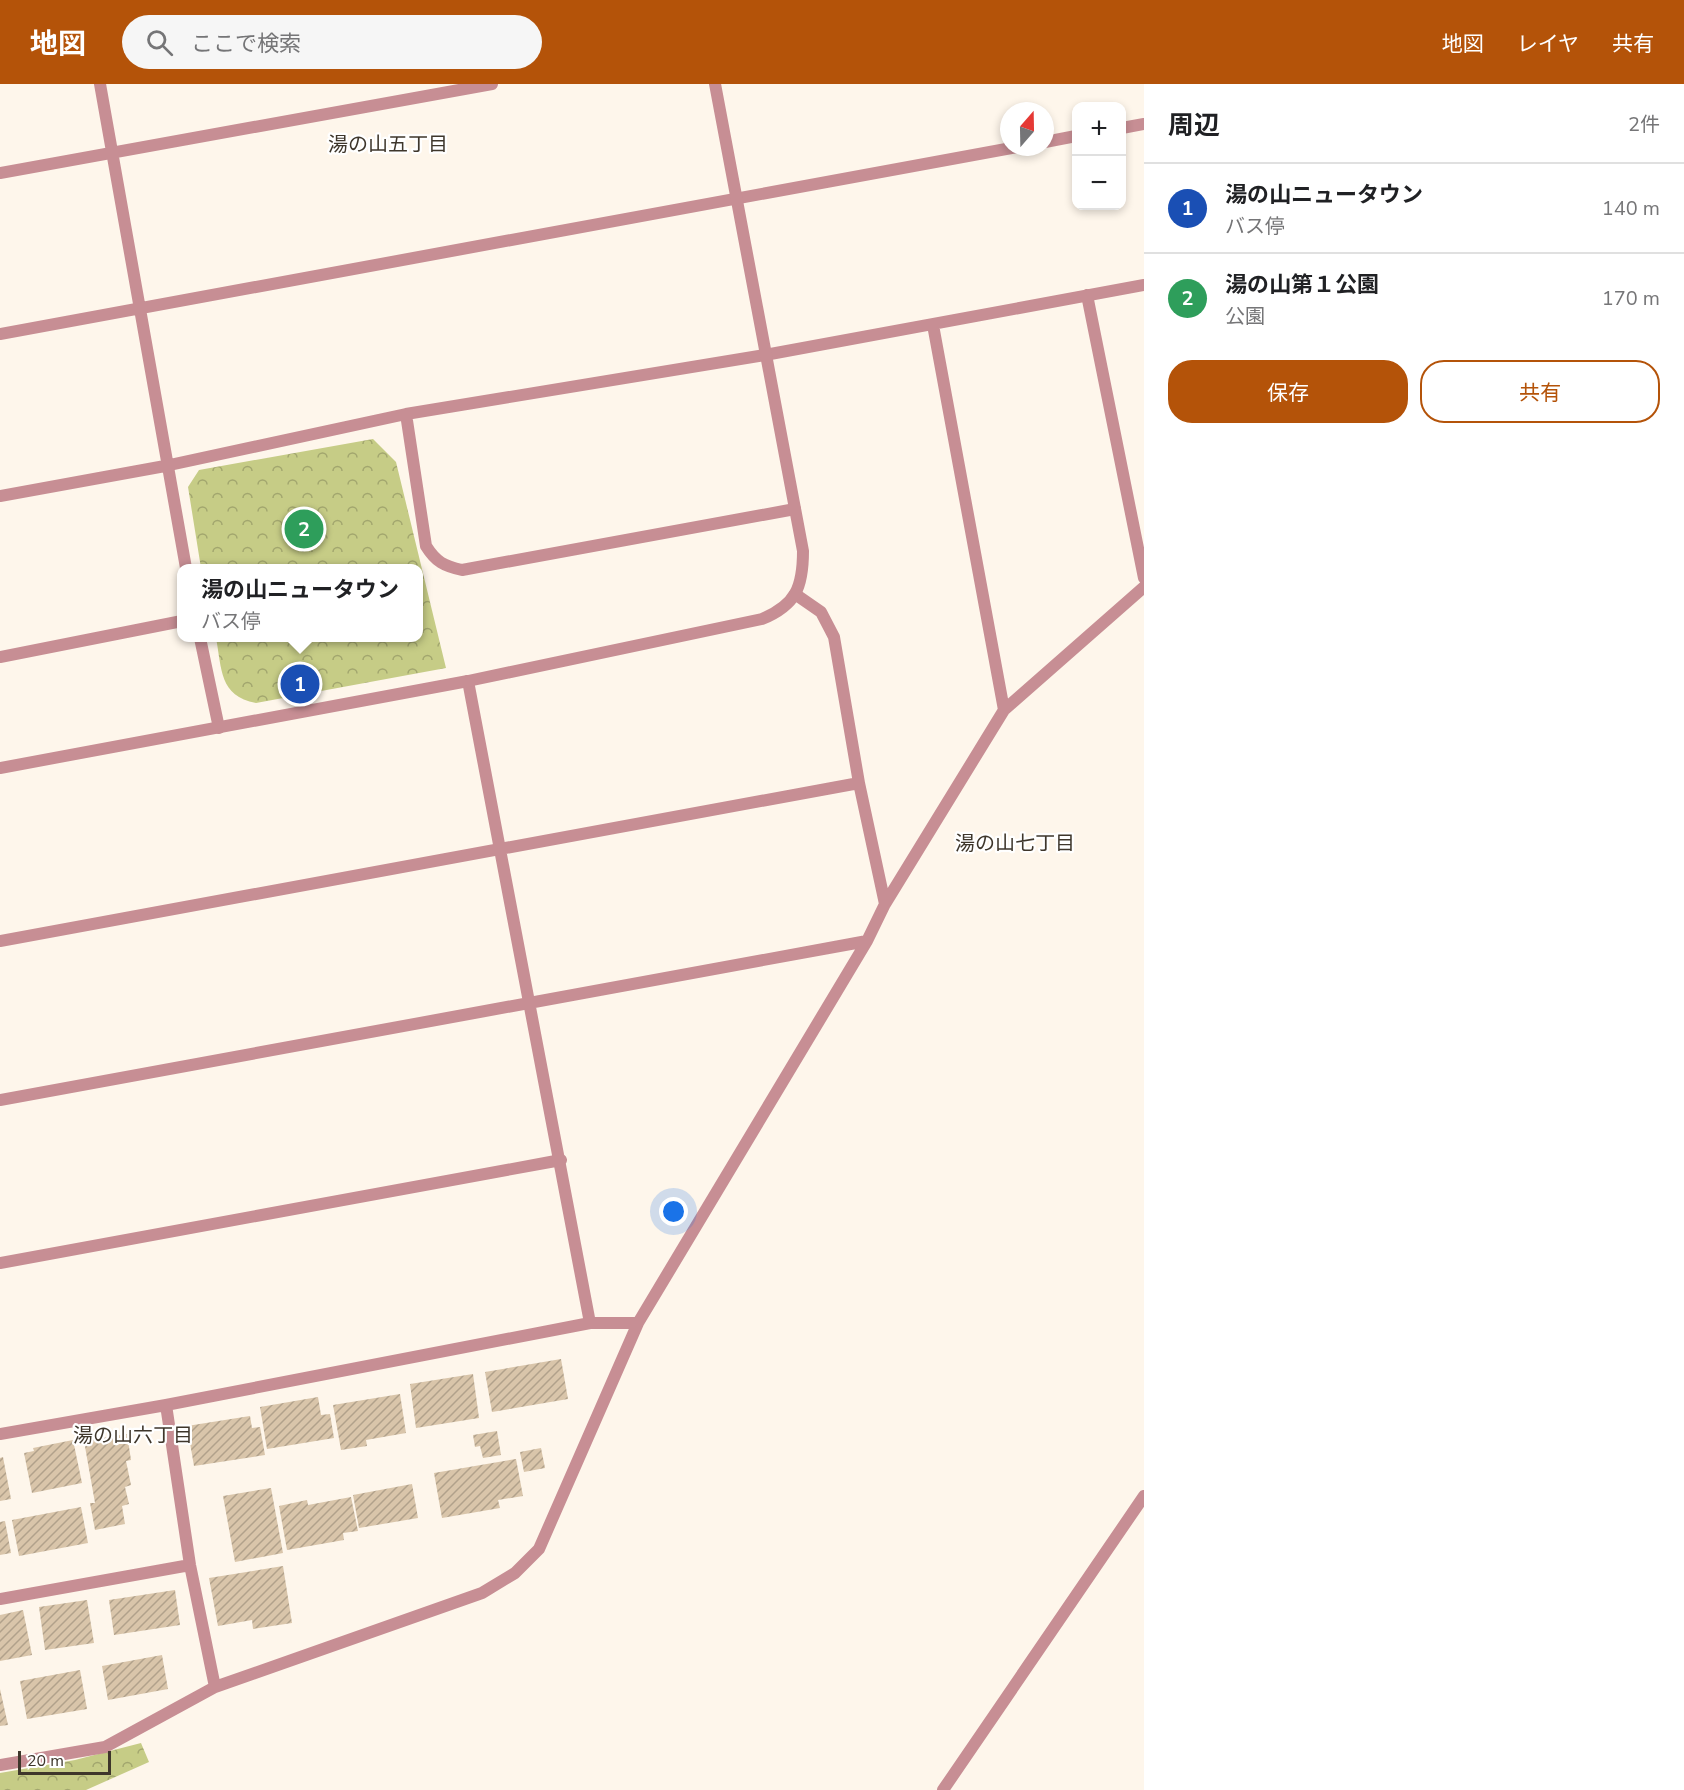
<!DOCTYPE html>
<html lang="ja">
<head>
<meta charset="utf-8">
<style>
  body { margin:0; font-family:"Nunito Sans","Noto Sans JP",sans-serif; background:#f6f6f6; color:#202124 }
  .controls { position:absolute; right:18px; top:18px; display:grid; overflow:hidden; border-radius:12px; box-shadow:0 3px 9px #0003 }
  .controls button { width:54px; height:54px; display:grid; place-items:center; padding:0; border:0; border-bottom:2px solid #e0e0e0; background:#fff; color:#202124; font:30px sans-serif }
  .compass { position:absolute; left:1000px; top:18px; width:54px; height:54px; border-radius:50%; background:#fff; box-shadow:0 3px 9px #0003; rotate:20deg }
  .scale { position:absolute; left:18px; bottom:15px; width:93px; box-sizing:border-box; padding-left:6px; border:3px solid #3e362b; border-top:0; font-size:16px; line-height:21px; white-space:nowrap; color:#3e362b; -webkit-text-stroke:4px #fff; paint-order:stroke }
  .you { position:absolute; left:674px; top:1128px; width:21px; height:21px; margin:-15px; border:4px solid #fff; border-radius:50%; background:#1a73e8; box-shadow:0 0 0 9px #1a73e833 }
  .badge { display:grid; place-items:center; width:39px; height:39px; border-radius:50%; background:#b45309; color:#fff; font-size:20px; font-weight:700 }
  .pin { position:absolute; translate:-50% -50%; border:3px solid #fff; box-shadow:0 2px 6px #0006 }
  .popup { position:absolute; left:177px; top:480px; width:246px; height:78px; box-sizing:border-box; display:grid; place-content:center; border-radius:12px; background:#fff; filter:drop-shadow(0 2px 4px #0005); font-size:20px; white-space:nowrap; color:#757577 }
  .popup b { font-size:22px; color:#202124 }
  .popup::after { content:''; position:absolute; left:50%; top:100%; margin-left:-12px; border:12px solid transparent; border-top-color:#fff }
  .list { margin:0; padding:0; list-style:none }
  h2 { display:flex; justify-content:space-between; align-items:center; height:78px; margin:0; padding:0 24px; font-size:26px }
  h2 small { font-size:20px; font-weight:400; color:#757577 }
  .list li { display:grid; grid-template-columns:39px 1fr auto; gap:18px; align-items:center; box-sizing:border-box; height:90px; padding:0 24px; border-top:2px solid #e0e0e0 }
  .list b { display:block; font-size:22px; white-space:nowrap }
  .list p { margin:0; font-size:20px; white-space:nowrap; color:#757577 }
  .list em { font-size:20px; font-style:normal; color:#757577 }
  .actions { display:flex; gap:12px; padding:18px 24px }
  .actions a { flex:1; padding:14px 0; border:2px solid #b45309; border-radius:24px; text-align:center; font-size:21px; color:#b45309 }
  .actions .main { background:#b45309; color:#fff }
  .icon { flex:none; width:33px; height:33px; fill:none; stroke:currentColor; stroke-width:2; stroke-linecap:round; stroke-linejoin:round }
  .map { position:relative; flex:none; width:1144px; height:1706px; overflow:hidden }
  header { display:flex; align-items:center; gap:36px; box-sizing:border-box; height:84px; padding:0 30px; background:#b45309; color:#fff }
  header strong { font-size:28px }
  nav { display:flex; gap:33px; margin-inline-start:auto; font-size:21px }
  .search { width:420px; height:54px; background:#f6f6f6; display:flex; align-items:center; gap:15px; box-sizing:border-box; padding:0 21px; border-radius:33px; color:#757577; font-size:22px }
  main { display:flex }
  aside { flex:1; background:#fff }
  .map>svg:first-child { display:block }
</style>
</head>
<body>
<header>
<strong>地図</strong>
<div class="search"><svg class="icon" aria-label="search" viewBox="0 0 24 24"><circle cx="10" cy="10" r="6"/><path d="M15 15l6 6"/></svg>ここで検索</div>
<nav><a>地図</a><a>レイヤ</a><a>共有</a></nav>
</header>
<main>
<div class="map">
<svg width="1144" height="1706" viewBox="0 0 1144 1706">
  <defs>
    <pattern id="park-crowns" width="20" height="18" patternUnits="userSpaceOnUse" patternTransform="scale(1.5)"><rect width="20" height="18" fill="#c6cc86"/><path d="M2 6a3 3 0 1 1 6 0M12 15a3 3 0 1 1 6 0" fill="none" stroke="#a2a66e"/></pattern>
    <pattern id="building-hatch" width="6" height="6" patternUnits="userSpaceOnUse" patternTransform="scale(1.5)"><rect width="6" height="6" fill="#d9c5aa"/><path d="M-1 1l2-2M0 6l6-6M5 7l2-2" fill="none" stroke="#b1a18b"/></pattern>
  </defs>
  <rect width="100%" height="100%" fill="#fef6eb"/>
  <path fill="url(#park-crowns)" d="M373 355 396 378 446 584 256 619C219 612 222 585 216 554H418V484H201L188 403 199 386Z
    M141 1659 149 1678 86 1706H0V1689L75 1676Z"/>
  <path fill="url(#building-hatch)" d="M561 1275 568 1315 492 1328 485 1288Z
    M473 1290 479 1334 416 1344 410 1300Z
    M400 1310 406 1349 366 1356 367 1362 341 1366 333 1321Z
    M318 1313 321 1331 330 1330 334 1354 267 1365 260 1323Z
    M250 1332 252 1344 260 1343 265 1371 194 1382 187 1342Z
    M497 1347 501 1371 483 1374 480 1362 475 1363 473 1351Z
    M127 1350 131 1376 126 1377 131 1401 125 1403 129 1420 122 1422 125 1440 95 1446 90 1419H95L84 1357Z
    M73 1356 82 1399 32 1409 24 1369 34 1367 33 1364Z
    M541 1364 545 1384 524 1388 520 1368Z
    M3 1373 11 1415 0 1417V1374Z
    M516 1375 523 1412 498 1416 500 1424 442 1434 434 1389Z
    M412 1400 418 1434 359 1444 353 1411Z
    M271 1404 283 1469 235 1478 223 1412Z
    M351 1413 358 1447 343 1449 344 1456 287 1466 279 1422 307 1416 308 1421Z
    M81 1423 88 1459 19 1472 12 1436Z
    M5 1437 11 1469 0 1471V1438Z
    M283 1482 292 1539 253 1545 252 1536 218 1542 209 1494Z
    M175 1506 180 1541 114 1551 109 1516Z
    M87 1516 94 1559 45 1566 39 1523Z
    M23 1526 32 1571 0 1577V1531Z
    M162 1571 168 1605 108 1616 102 1582Z
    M80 1586 87 1625 27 1635 20 1597Z
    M0 1605 8 1641 0 1642Z"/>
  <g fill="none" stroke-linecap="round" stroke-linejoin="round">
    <path stroke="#c78e94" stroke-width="12" d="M100 0 186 484
      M1122 44 1144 40
      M1045 58 1076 52
      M0 89 492 0
      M1087 211 1144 494
      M933 241 1004 626
      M0 250 1017 63
      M406 330 426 462C436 478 444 482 462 486L795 425
      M0 412 165 382 406 330 765 271 1144 201
      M795 510 821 528 834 553 859 699 885 820
      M200 554 219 644
      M0 573 182 537
      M468 597 590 1239
      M0 857 859 699
      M0 1016 867 857
      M0 1179 561 1076
      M166 1321 190 1481 215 1603
      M0 1350 166 1321 590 1239H638
      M0 1515 190 1481
      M0 1681 105 1663 215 1603 482 1509 515 1489 539 1465 638 1239 867 857 885 820 1004 626 1144 503"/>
    <path stroke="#c78e94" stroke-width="12" d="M0 684 468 597 762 535C796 521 803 503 803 467L715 0
      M943 1706 1144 1412"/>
  </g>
  <g text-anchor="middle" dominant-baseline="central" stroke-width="4.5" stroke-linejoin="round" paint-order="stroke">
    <g font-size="20" fill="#3e362b" stroke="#fff">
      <text x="388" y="60">湯の山五丁目</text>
      <text x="1015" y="759">湯の山七丁目</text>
      <text x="133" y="1351">湯の山六丁目</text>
    </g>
  </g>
</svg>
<div class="controls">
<button>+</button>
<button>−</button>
</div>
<svg class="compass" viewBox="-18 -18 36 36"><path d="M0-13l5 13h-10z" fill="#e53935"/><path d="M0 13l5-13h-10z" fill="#757577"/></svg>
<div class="scale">20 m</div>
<div class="you"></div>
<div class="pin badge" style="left:300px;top:600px;background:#1a4fb4">1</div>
<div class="popup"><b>湯の山ニュータウン</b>バス停</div>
<div class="pin badge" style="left:304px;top:445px;background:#2e9e5b">2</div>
</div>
<aside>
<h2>周辺<small>2件</small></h2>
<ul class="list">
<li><span class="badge" style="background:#1a4fb4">1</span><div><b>湯の山ニュータウン</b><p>バス停</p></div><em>140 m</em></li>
<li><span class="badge" style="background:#2e9e5b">2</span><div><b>湯の山第１公園</b><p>公園</p></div><em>170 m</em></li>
</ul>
<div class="actions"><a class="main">保存</a><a>共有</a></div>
</aside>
</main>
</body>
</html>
